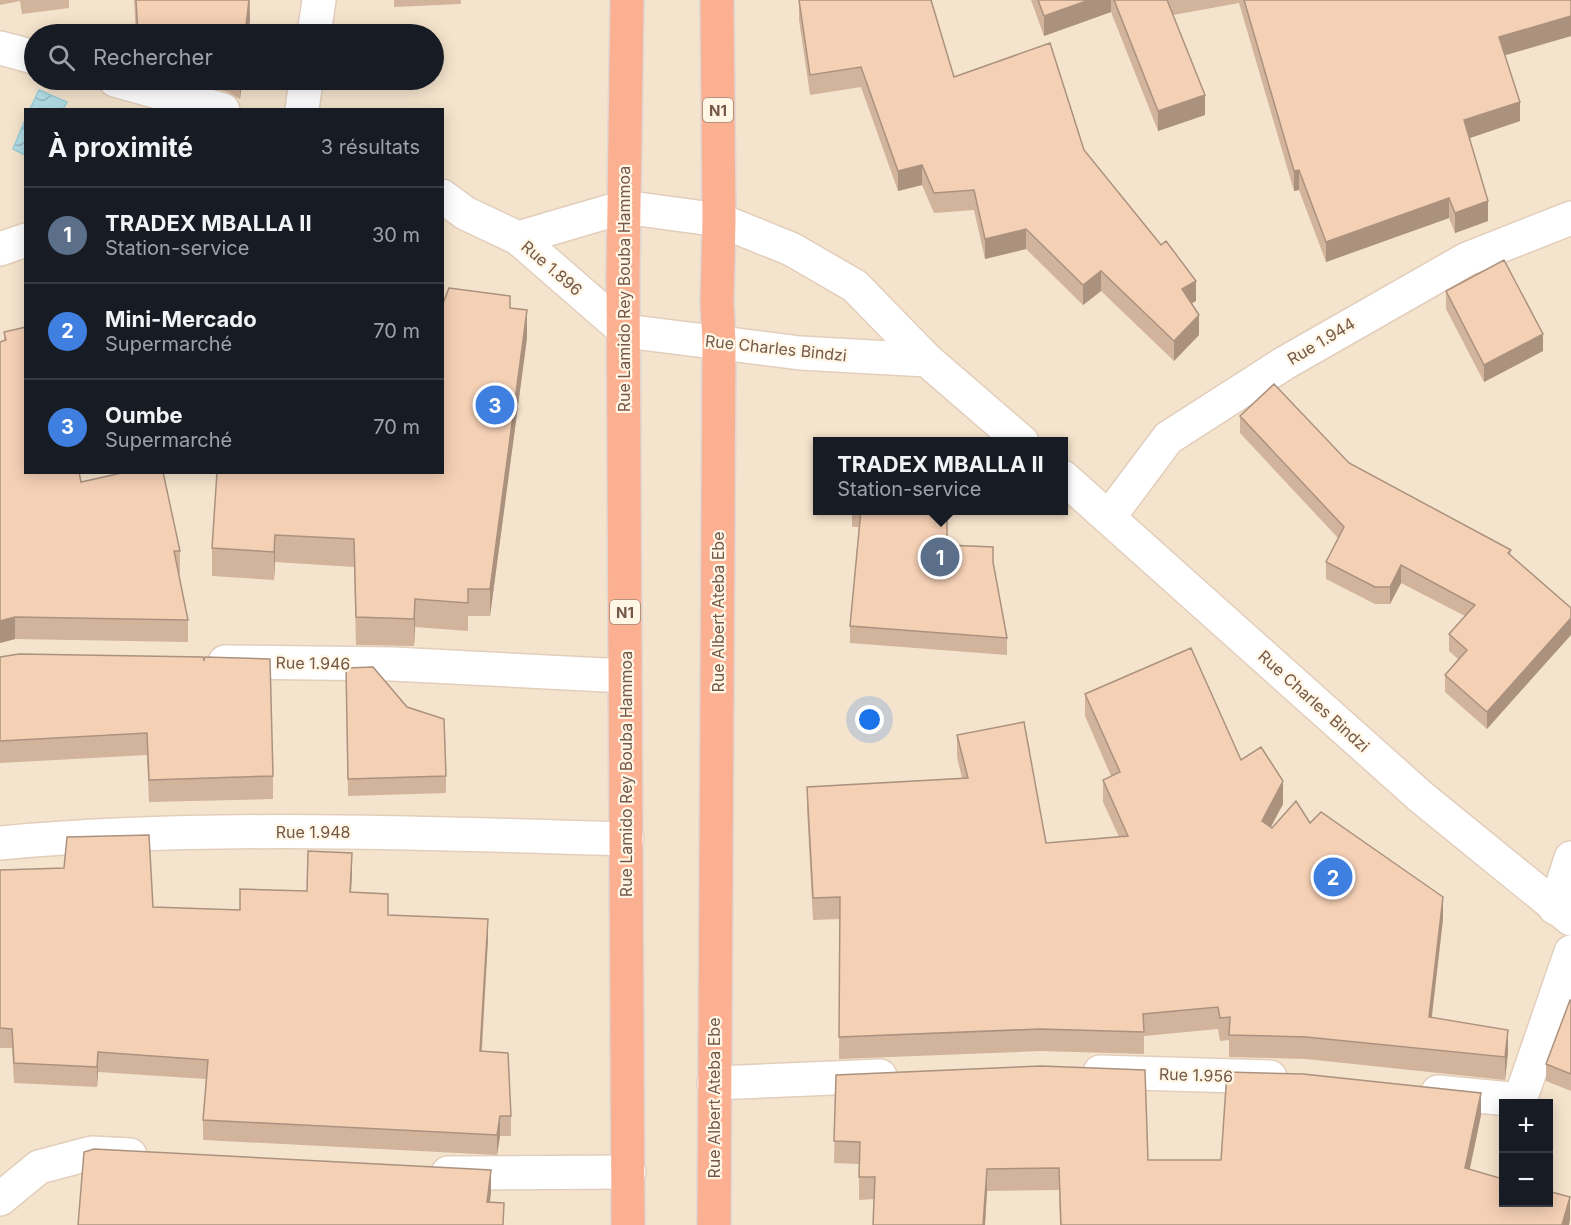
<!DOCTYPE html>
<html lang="fr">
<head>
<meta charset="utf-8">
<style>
  body { margin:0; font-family:Inter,sans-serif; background:#242831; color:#f1f3f6 }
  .controls { position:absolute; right:18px; bottom:18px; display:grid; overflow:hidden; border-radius:0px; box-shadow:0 3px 15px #0003 }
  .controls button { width:54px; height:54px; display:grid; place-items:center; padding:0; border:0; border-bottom:2px solid #363941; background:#171b24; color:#f1f3f6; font:30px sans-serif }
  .you { position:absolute; left:870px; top:720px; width:21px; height:21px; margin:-15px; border:4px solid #fff; border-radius:50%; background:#1a73e8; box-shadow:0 0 0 9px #1a73e833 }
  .badge { display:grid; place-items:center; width:39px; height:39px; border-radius:50%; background:#0f766e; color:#fff; font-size:20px; font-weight:700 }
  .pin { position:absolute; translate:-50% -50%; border:3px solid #fff; box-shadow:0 2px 6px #0006 }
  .popup { position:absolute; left:813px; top:437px; width:255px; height:78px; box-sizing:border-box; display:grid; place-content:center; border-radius:0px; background:#171b24; filter:drop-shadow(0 2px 4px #0005); font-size:20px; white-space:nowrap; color:#9ea1a6 }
  .popup b { font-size:22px; color:#f1f3f6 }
  .popup::after { content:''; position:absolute; left:50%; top:100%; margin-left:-12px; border:12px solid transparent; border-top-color:#171b24 }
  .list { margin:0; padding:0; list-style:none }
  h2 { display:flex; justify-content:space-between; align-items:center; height:78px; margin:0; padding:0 24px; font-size:26px }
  h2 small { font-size:20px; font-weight:400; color:#9ea1a6 }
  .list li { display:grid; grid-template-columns:39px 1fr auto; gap:18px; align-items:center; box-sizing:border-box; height:96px; padding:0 24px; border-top:2px solid #363941 }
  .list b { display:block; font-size:22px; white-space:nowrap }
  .list p { margin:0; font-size:20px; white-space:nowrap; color:#9ea1a6 }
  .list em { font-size:20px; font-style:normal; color:#9ea1a6 }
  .icon { flex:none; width:33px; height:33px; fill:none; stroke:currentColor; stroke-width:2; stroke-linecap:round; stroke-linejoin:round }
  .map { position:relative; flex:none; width:1571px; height:1225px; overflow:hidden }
  .search { position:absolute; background:#171b24; box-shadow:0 3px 15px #0003; left:24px; top:24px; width:420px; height:66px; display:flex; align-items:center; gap:15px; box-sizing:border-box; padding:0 21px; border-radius:33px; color:#9ea1a6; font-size:22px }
  .panel { position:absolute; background:#171b24; box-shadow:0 3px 15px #0003; left:24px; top:108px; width:420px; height:366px; border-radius:0px }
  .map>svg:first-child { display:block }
</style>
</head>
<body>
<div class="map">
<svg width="1571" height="1225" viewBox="0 0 1571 1225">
  <defs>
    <pattern id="water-waves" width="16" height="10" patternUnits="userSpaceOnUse" patternTransform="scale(1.5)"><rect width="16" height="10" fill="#b3dee7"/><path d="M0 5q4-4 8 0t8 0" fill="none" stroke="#96b7bd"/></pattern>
  </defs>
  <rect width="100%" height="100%" fill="#fdf2df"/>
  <path fill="#f5e4cd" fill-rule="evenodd" d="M0 0H1571V1225H0ZM34 34H434V80H34ZM26 110H442V472H26ZM817 442H1063V510H817ZM1504 1104H1548V1202H1504Z"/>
  <path fill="url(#water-waves)" stroke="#99ceda" stroke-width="1.5" d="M39 90 67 102 63 109H30Z
    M25 120V155L13 149Z"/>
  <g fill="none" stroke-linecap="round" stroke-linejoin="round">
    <g stroke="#e2cebb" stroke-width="36">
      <path id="minor" d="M314 34 319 0
        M0 48 34 57
        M115 80 223 110
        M302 110 306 80
        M442 196 465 213 518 238 625 331 800 353 927 360
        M518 238 624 207 719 220 791 249 855 286 927 360 1022 442
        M0 249 26 240
        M1063 477 1421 797 1571 919
        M1109 517 1168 438 1283 364 1467 259 1571 218
        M225 662 393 664 625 676
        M0 843C208 824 418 833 627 839
        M1555 908 1571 858
        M1100 1072 1270 1077
        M714 1083 880 1076
        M1438 1092 1520 1100 1571 952
        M448 1173 629 1172
        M0 1199 39 1167 92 1153 130 1155"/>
    </g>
    <g stroke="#ded7d3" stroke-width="36">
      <path id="highway" d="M627 0 623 276 628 1225
        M714 1225 719 343 717 302 719 220 717 0"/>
    </g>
    <use href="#minor" stroke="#fff" stroke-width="33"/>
    <use href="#highway" stroke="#fcb092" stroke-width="33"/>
  </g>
  <path fill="#d2b39c" d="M0 0H69V8L22 14 20 1 0 5Z
    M134 0H250V20L248 34H136Z
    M394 0H461V4L394 7Z
    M799 0 954 77 1084 150 1196 301 1192 303 1199 335 1174 361 1101 291 1083 305 1026 249 985 259 974 210 934 213 922 185 898 191 861 87 810 95 799 20Z
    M1031 0H1571V36L1505 55 1520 121 1470 138 1488 221 1455 233 1449 218 1326 262 1299 190 1294 191 1239 3 1173 15 1205 115 1158 131 1111 12 1044 36Z
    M183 80H242L240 99 228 92Z
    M1446 291 1543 351 1484 382 1446 309Z
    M510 308 527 338 490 616H468V631L415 627 414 646 356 645 354 567 275 562 274 580 212 576V548L442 472Z
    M4 332 81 482 180 551V574H178L188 620V642L15 639 0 643V342L4 341Z
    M1240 416 1349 463 1511 550 1487 729 1445 692V675L1458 659 1449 651V634L1465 616 1401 583 1390 604H1375L1326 579V562L1338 538 1240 433Z
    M852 510H947V545L993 562 1007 638V655L850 643V626L859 527H852Z
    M0 657 204 660 273 776V799L149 802 147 755 0 763Z
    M346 668 446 776V793L348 796Z
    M1085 694 1241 760 1283 804 1271 827 1272 828 1310 823 1443 919 1432 1017 1508 1052 1505 1080 1306 1059 1229 1057V1040L1220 1041 1218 1029 1144 1036V1054L1040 1051 839 1059 840 919 813 920 807 810V787L962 778 957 757V735L1046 843 1119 837 1103 802V780L1111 776 1085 716Z
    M0 870 153 907 240 910 307 891 352 872 351 892 388 915 488 939 482 1051 511 1116V1136H500L497 1155 203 1140V1120L206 1079 98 1072 97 1087 14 1083 12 1048H0Z
    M1571 1001V1091L1546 1081V1064Z
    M836 1075 1148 1160H1221L1481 1115 1470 1169 1570 1219 1569 1225H1060L1059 1190 987 1191 985 1225H873L874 1199 859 1200V1164L834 1163Z"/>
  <path fill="#ab927f" d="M249 0 250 20 248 34H245Z
    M1089 0H1111V12L1044 36V16Z
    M1571 16V36L1499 57V37Z
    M240 80H242L240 99Z
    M1205 95V115L1158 131V111Z
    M1520 102V121L1464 140V120Z
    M922 165V185L898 191V171Z
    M1299 170V190L1294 191V171Z
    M1449 198V218L1326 262V242Z
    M1488 201V221L1455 233V213Z
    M1026 229V249L985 259V239Z
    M1101 271V291L1083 305V285Z
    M1196 281V301L1182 308V289Z
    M527 310V338L490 616V589Z
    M1199 315V335L1174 361V341Z
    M1543 334V351L1484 382V365Z
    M275 535V562L274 580V552Z
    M1401 565V583L1390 604V587Z
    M415 599V627L414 646V619Z
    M15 617V639L0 643V621Z
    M1571 618V635L1487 729V712Z
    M1283 781V804L1262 843V821Z
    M352 853V872L350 912V892Z
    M1443 897V919L1429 1039V1017Z
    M488 919V939L480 1071V1051Z
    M1508 1030V1052L1505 1080V1057Z
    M98 1052V1072L97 1087V1067Z
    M1481 1093V1115L1465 1191V1168Z
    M500 1116V1136L497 1155V1135Z
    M987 1169V1191L985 1225H983Z
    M491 1170V1193L487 1225V1202Z
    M1570 1197V1219L1569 1225H1562Z"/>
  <path fill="#f4d0b5" stroke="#ab927f" stroke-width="1.5" d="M136 0H249L245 34H138Z
    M799 0H931L954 77 1050 43 1084 150 1161 245 1166 241 1196 281 1182 289 1199 315 1174 341 1101 271 1083 285 1026 229 985 239 974 190 934 193 922 165 898 171 861 67 810 75Z
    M1038 0H1089L1044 16Z
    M1114 0H1167L1205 95 1158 111Z
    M1244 0H1571V16L1499 37 1520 102 1464 120 1488 201 1455 213 1449 198 1326 242 1299 170 1294 171Z
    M1504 260 1543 334 1484 365 1446 291Z
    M449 288 510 296V308L527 310 490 589H468V603L415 599 414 619 356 617 354 539 275 535 274 552 212 548 217 472H442V306Z
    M26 327V472H79L81 482 126 472H163L180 551H174L188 620 15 617 0 621V342L6 340 4 332Z
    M1274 384 1349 463 1511 550 1508 553 1571 608V618L1487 712 1445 675 1467 650 1449 634 1475 605 1401 565 1390 587H1375L1326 562 1344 527 1240 416Z
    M861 510H947V545L993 547V562L1007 638 850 626Z
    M1191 648 1241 760 1261 747 1283 781 1262 821 1272 828 1296 801 1310 823 1321 812 1443 897 1429 1017 1508 1030 1505 1057 1306 1037 1229 1035 1230 1017 1220 1018 1218 1007 1143 1014 1144 1032 1040 1029 839 1037 840 897 813 898 807 787 968 778 957 735 1024 722 1046 843 1128 836 1103 780 1120 772 1085 694Z
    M19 654 203 657 204 660 205 657 270 659 273 776 149 780 147 733 0 741V657Z
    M373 667 407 707 444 719 446 776 348 779 346 668Z
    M149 835 153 907 240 910V889L307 891 308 851 352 853 350 892 388 894V915L488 919 480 1051 508 1053 511 1116H500L497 1135 203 1120 208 1060 98 1052 97 1067 14 1063 12 1029 0 1028V870L64 868 67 837Z
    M1570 1000 1571 1001V1074L1546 1064Z
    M1041 1066 1145 1070 1148 1160H1221L1227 1072 1303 1074 1481 1093 1465 1168 1503 1179V1203H1548V1191L1570 1197 1562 1225H1061L1059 1168 987 1169 983 1225H873L875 1177H859L860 1142 834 1141 836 1075Z
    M94 1149 491 1170 487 1202 504 1203 503 1225H78L84 1152Z"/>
  <g text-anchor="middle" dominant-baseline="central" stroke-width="4.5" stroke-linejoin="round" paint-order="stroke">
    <g fill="#fff6e6" stroke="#9e8776" stroke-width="1.5">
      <rect x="703" y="98" width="30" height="24" rx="4.5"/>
      <rect x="610" y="600" width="30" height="24" rx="4.5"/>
    </g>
    <g font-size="15" font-weight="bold" fill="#755846">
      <text x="718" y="110">N1</text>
      <text x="625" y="612">N1</text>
    </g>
    <g font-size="16" fill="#755846" stroke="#fff6e6">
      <text transform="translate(552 268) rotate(41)">Rue 1.896</text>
      <text transform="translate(624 289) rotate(-90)">Rue Lamido Rey Bouba Hammoa</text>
      <text transform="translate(1321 341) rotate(-31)">Rue 1.944</text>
      <text transform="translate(776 348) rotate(6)">Rue Charles Bindzi</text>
      <text transform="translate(718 612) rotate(-90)">Rue Albert Ateba Ebe</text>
      <text transform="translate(313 663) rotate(1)">Rue 1.946</text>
      <text transform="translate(1314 701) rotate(42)">Rue Charles Bindzi</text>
      <text transform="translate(626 774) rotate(-90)">Rue Lamido Rey Bouba Hammoa</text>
      <text x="313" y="832">Rue 1.948</text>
      <text transform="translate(1196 1075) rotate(2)">Rue 1.956</text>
      <text transform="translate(714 1098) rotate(-90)">Rue Albert Ateba Ebe</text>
    </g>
  </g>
</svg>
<div class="controls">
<button>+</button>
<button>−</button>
</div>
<div class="you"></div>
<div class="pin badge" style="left:940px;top:557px;background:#5c6f8a">1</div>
<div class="popup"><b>TRADEX MBALLA II</b>Station-service</div>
<div class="pin badge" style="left:1333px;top:877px;background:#3f7fe0">2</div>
<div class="pin badge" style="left:495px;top:405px;background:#3f7fe0">3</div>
<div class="search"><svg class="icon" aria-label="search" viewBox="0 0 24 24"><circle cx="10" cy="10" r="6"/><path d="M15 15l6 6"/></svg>Rechercher</div>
<section class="panel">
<h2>À proximité<small>3 résultats</small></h2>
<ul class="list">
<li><span class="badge" style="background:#5c6f8a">1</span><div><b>TRADEX MBALLA II</b><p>Station-service</p></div><em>30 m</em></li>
<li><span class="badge" style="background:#3f7fe0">2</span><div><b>Mini-Mercado</b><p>Supermarché</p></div><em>70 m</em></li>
<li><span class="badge" style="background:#3f7fe0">3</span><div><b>Oumbe</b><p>Supermarché</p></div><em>70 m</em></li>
</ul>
</section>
</div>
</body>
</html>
